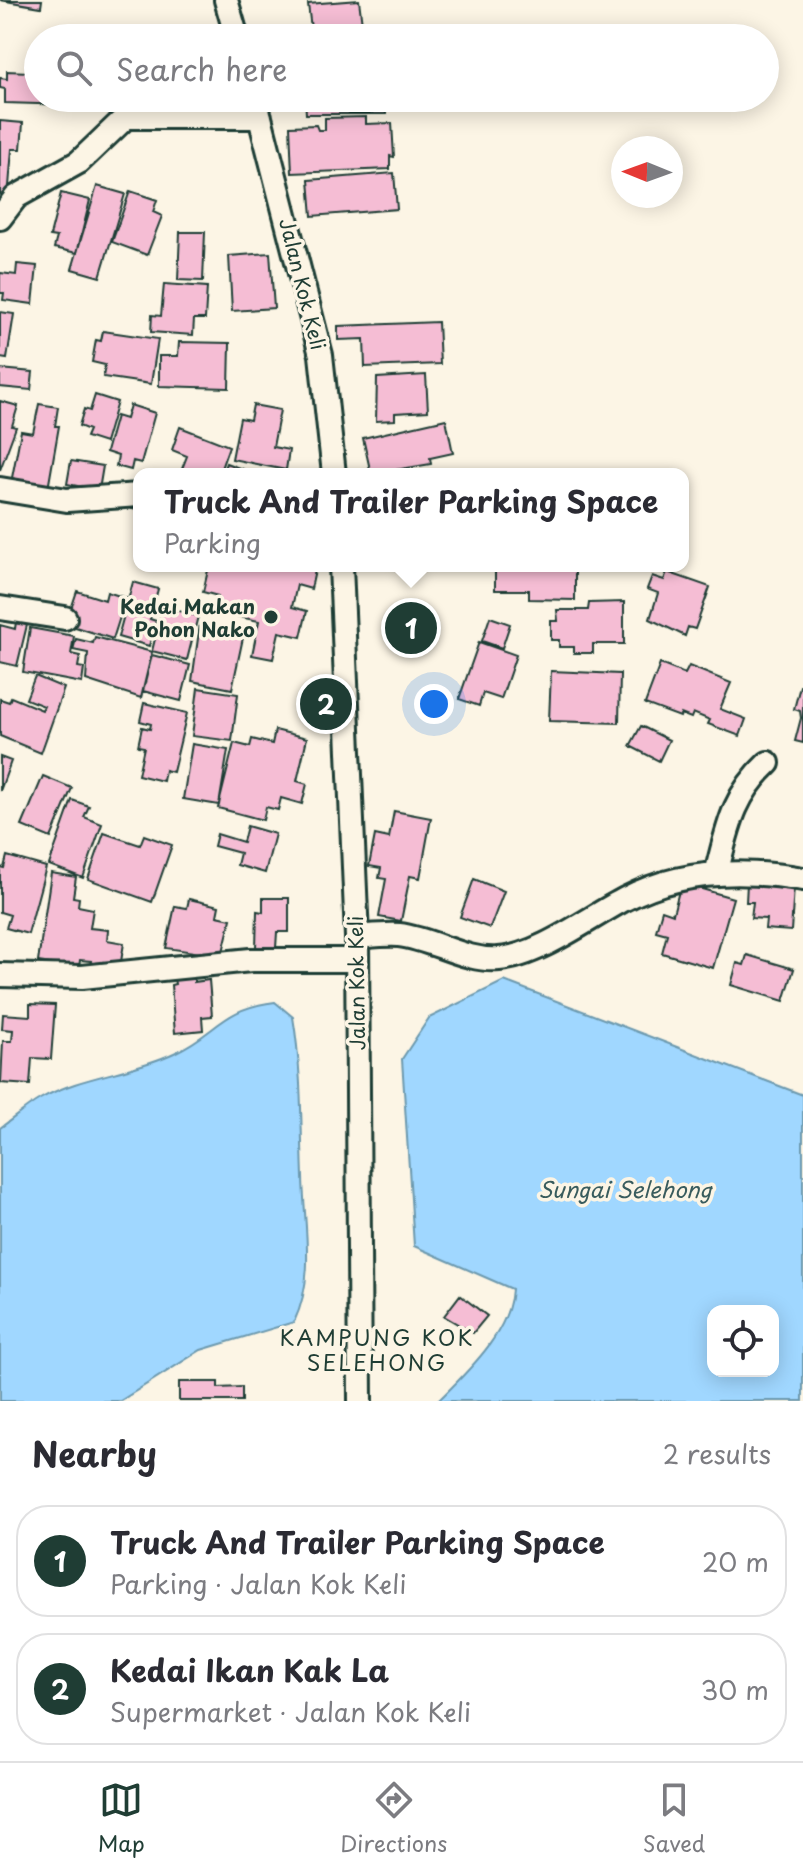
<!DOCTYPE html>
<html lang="en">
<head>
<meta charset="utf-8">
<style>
  body { margin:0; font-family:"Playpen Sans",sans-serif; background:#f2f2f3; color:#2b2b33 }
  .controls { position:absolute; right:24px; bottom:24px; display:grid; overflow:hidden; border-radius:16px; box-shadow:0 4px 20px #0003 }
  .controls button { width:72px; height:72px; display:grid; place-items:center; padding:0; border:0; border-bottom:2px solid #e1e1e2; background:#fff; color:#2b2b33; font:40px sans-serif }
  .compass { position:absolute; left:611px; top:136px; width:72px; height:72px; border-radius:50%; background:#fff; box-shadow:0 4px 20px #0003; rotate:271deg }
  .you { position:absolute; left:434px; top:704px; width:28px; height:28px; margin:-20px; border:6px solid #fff; border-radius:50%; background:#1a73e8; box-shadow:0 0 0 12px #1a73e833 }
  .badge { display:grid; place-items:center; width:52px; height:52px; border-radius:50%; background:#1f3d34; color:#fff; font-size:26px; font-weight:700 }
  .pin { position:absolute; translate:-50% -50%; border:4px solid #fff; box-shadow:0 2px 8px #0006 }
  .popup { position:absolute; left:133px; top:468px; width:556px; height:104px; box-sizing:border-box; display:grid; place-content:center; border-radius:16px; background:#fff; filter:drop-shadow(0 2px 6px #0005); font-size:26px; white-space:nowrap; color:#7c7c81 }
  .popup b { font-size:30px; color:#2b2b33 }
  .popup::after { content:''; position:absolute; left:50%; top:100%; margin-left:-16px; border:16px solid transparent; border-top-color:#fff }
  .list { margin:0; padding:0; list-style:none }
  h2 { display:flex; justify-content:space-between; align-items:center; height:104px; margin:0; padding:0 32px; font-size:34px }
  h2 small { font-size:26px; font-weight:400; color:#7c7c81 }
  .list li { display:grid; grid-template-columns:52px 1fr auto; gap:24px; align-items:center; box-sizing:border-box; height:112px; margin:0 16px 16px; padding:0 16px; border:2px solid #e1e1e2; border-radius:32px }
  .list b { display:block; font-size:30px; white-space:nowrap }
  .list p { margin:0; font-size:26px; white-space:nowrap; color:#7c7c81 }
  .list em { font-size:26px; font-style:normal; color:#7c7c81 }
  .icon { flex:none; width:44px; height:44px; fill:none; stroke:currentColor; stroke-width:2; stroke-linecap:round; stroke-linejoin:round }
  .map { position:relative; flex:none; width:803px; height:1401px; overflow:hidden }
  .search { position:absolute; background:#fff; box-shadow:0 4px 20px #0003; left:24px; right:24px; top:24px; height:88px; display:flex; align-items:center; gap:20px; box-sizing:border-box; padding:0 28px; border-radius:44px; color:#7c7c81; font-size:30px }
  .sheet { height:360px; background:#fff }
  nav { display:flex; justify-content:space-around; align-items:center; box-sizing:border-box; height:112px; border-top:2px solid #e1e1e2; background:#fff; font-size:22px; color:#7c7c81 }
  nav a { display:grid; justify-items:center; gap:4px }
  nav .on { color:#1f3d34 }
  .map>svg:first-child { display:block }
</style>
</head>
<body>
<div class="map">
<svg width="803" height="1401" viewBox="0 0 803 1401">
  <rect width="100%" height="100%" fill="#fcf5e5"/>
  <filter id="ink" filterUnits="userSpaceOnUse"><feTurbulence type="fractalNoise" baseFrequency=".0125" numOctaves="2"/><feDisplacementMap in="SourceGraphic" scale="16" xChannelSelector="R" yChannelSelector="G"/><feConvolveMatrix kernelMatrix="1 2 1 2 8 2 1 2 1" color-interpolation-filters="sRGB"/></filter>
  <g filter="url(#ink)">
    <path fill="#a0d7ff" stroke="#6c99ae" stroke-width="2" fill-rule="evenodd" d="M504 981 803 1095V1401H438C468 1371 510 1332 512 1289L414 1246 402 1059 429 1018ZM713 1311H773V1371H713Z
      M275 1002 293 1017C302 1070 301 1123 303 1177 304 1226 316 1276 294 1322L201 1350 120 1401H0V1128C13 1119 26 1107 40 1099 80 1076 132 1073 174 1053 218 1033 220 1009 275 1002Z"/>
    <path fill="#f5bdd4" stroke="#1f3d34" stroke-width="2" d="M0 0H42L41 7Z
      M359 0 362 24 311 29 308 4Z
      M29 56H38V98H70V105L5 103V89L0 88V78L7 79V71L29 72Z
      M146 98H179V107L145 106Z
      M305 98H386V114H306Z
      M366 117V124L392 123 394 157 390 156V169L292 173 290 126 316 125 318 130H325V118Z
      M0 121 23 123 21 149H12L8 199 0 198Z
      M394 173 397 209 312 216 309 180Z
      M97 186 125 194 100 277 72 269Z
      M130 191 157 200 153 212 162 216 147 255 112 242Z
      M61 193 90 200 77 253 54 248 57 237 50 236Z
      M180 232H205L203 281 178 280Z
      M270 253 274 308 232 311 229 256Z
      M17 264 37 266 33 304 3 300 4 293H0V273L16 275Z
      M164 284 207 287 205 319H194L193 335 151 332 152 315 161 316Z
      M0 312 14 314 7 359 0 358Z
      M438 322 440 364 365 367 364 339 338 340V326Z
      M103 331 158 339 151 384 103 377 105 365 92 362 96 340 101 341Z
      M179 342 230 343 229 388 159 386V356H178Z
      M0 369 33 372 31 390 0 387Z
      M426 375 428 411 395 413V420L376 421 377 378Z
      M95 395 117 402 105 443 86 437 89 430 79 426 84 409 90 411Z
      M0 401 18 406 12 426 16 427 0 470Z
      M39 404 58 407 55 426H59L48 489 11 483 21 431 33 433Z
      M130 405 155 413 141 463 133 461 131 470 116 466 118 456 106 452 116 416 126 419Z
      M253 405 280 410 273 447 289 450 286 470 232 459 240 418 250 420Z
      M446 419 453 453 430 458 431 464 371 474 363 438Z
      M180 427 229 446 219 474H180L187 456 172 450Z
      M71 461 103 466 99 490 67 484Z
      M226 463 255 474H222Z
      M209 566H316L311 589 297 585 292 607 307 611 301 637 279 632 273 659 252 655 259 621 215 612 218 596 203 592Z
      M495 566H575V600L529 599V590H495Z
      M667 572 710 587 695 629 688 627 685 636 650 619 658 593 647 589 652 576 664 580Z
      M133 582 158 589 150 619 156 621 149 646 118 637Z
      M77 591 105 600 107 592 126 598 113 639 66 624Z
      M624 602V644H593V653H574V647H559V640H551V621H558L557 610H588L589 603Z
      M163 607 198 616 187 660 152 651Z
      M490 617 510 624 502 648 482 641Z
      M16 622 27 625 17 666 0 662V625L15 629Z
      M200 624 244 633 232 689 192 681Z
      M30 628 74 636 71 654 80 656 78 667 84 668 82 683 23 672Z
      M95 637 152 652 141 698 86 680 88 653 73 650 76 639 93 643Z
      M479 642 516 655 501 699 483 693 479 706 459 699Z
      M152 655 190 665 181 701 143 691Z
      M660 664 685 674 689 666 731 683 720 709 746 719 740 736 708 724 710 720 693 713 691 718 681 714 680 717 645 704Z
      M551 671 620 674 619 723 549 721Z
      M35 676 64 688 41 753 0 736V699L9 702 11 697 42 710 44 706 26 699Z
      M800 686H803V743L795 741 801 718 800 711 794 709Z
      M198 688 238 694 232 741 192 736Z
      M144 703 187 713 173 772 165 770 163 781 138 775 144 747 138 746 142 727 150 729 151 724 140 721Z
      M641 726 669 740 659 761 630 746Z
      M275 730 307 738 297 781 307 784 302 804 281 798 278 810 266 807 263 820 218 808 234 743 250 747 252 739 272 744Z
      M192 744 228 750 219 805 183 799Z
      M0 757 11 761 0 791Z
      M43 776 72 788 51 838 22 826Z
      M72 800 89 806 84 817 102 824 83 878 49 865Z
      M394 811 431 818 420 878 410 876 401 921 379 917 386 879 379 878 381 868 369 866 375 835 389 838Z
      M247 826 275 834 265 873 237 865 240 853 214 846 217 834 243 842Z
      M104 833 140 845 144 835 172 845 152 902 88 879Z
      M7 856 46 867 28 934 6 928 10 915 0 912V867L4 868Z
      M51 873 76 877 73 897 79 898 78 906 93 909 90 928 108 930 107 940 124 943 120 968H90L91 961 80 960 79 968 38 962Z
      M474 879 504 891 490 928 460 917Z
      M681 883 733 898 713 968 662 953 667 934 656 931 662 910 673 914Z
      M747 883 794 887 791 931 765 929 766 919 751 918 753 902H746Z
      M263 898H289V932H277L276 948H256L257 911 263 912Z
      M189 899 219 906 217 916 231 919 222 956 166 948 175 906 187 908Z
      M747 955 794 969 784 1001 731 985 737 963 744 965Z
      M194 977V982L209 980 212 1016 202 1017 203 1030 175 1033 171 985 175 984 174 979Z
      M30 1004 55 1005 51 1059 32 1058 30 1085 1 1083 3 1041H12L13 1030 2 1029 3 1014 30 1016Z
      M460 1295 487 1316 473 1333 444 1316Z
      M179 1382H218V1388L242 1387V1401H179Z"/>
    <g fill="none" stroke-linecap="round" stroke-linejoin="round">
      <g stroke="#1f3d34" stroke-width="28">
        <path id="minor" d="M226 0 237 38
          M255 98 321 355 334 474
          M0 218 16 197 79 162 126 117H260
          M0 489 67 500 139 495
          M341 566 357 937 360 1401
          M0 608 65 618
          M716 874C728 828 732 797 768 763
          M357 937C370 936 386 934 399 935 433 939 466 962 499 959 539 956 590 917 625 899 679 870 744 869 803 879
          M0 975 82 977 251 960H356"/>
      </g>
      <use href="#minor" stroke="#fcf5e5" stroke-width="22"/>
    </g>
  </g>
  <circle fill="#1f3d34" stroke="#fcf5e5" stroke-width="3" cx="271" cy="617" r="8"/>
  <g text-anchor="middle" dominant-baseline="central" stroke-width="7" stroke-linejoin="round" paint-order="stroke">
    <g font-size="20" fill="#1f3d34" stroke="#fcf5e5">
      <text transform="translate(303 284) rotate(76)">Jalan Kok Keli</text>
      <text transform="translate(356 983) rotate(-91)">Jalan Kok Keli</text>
    </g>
    <g font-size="20" font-weight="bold" fill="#1f3d34" stroke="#fcf5e5" text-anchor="end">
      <text x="255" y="606">Kedai Makan<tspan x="255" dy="23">Pohon Nako</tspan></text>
    </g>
    <g font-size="22" font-style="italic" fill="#395c5d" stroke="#fcf5e5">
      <text x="625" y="1188">Sungai Selehong</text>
    </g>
    <g font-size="22" letter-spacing="2" fill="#1f3d34" stroke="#fcf5e5">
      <text x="377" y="1336">KAMPUNG KOK<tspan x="377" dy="25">SELEHONG</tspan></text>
    </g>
  </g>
</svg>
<div class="controls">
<button><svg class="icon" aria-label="locate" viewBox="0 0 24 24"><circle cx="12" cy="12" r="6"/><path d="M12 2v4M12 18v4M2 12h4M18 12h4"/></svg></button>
</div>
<svg class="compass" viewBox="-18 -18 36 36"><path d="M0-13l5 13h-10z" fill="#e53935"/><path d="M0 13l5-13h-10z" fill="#7c7c81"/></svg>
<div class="you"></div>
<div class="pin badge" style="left:411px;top:628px">1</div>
<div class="popup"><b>Truck And Trailer Parking Space</b>Parking</div>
<div class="pin badge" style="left:326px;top:704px">2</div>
<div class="search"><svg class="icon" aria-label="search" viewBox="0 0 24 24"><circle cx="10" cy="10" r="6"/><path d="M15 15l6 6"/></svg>Search here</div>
</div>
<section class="sheet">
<h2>Nearby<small>2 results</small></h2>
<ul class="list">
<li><span class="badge">1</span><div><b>Truck And Trailer Parking Space</b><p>Parking · Jalan Kok Keli</p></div><em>20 m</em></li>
<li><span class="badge">2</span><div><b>Kedai Ikan Kak La</b><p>Supermarket · Jalan Kok Keli</p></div><em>30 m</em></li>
</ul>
</section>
<nav>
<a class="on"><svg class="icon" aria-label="map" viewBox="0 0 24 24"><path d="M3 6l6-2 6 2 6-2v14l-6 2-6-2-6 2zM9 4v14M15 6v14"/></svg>Map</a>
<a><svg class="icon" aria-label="directions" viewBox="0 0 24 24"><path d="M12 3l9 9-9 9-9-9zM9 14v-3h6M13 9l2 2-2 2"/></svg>Directions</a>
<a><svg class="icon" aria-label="saved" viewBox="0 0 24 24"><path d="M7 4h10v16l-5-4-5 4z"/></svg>Saved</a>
</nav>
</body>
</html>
